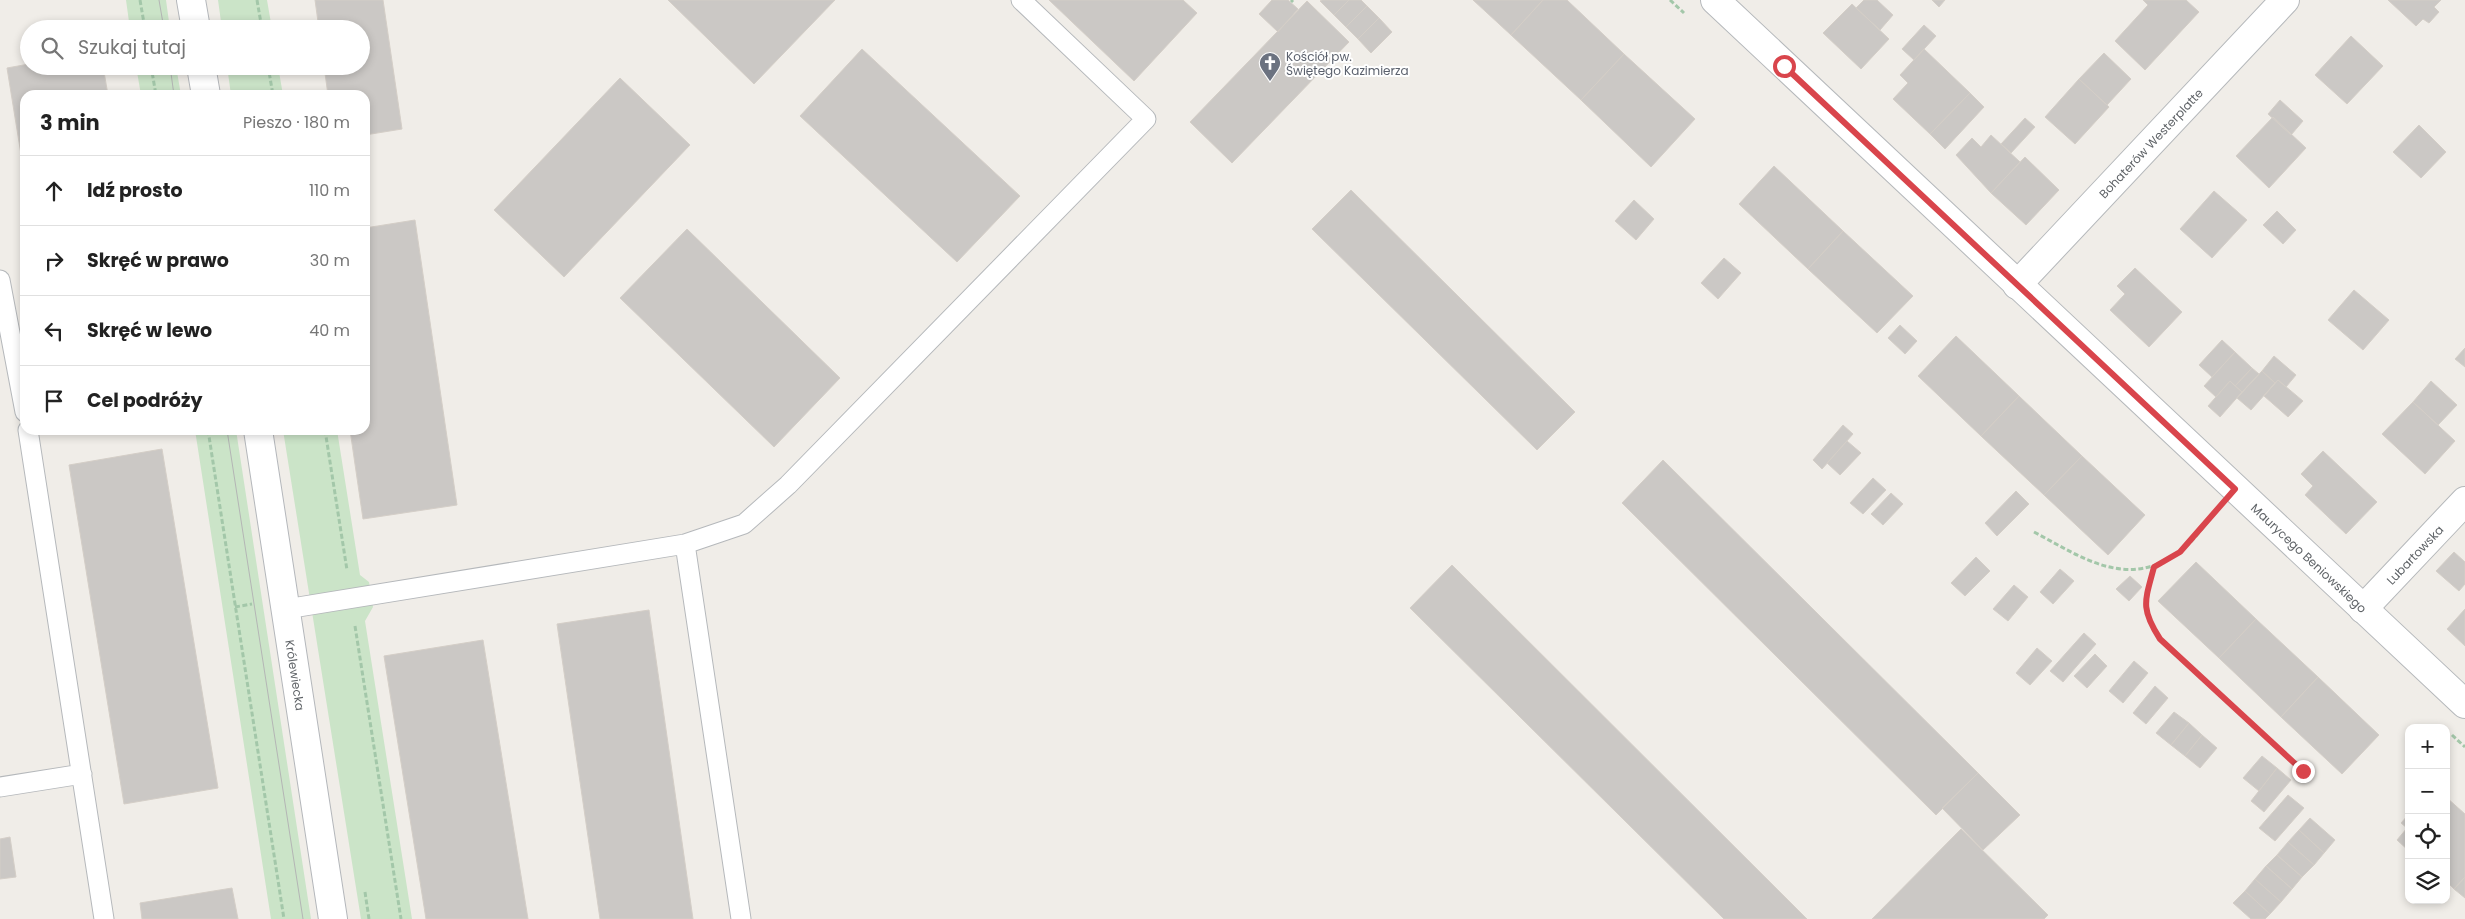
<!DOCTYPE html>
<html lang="pl">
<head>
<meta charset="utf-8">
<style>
  body { margin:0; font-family:Poppins,sans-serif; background:#f2f2f2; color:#222 }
  .controls { position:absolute; right:15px; bottom:15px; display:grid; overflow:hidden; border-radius:10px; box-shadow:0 2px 8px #0003 }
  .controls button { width:45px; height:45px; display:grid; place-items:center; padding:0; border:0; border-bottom:1px solid #e0e0e0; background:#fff; color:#222; font:25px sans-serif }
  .stop { position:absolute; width:15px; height:15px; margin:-11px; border:4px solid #d9454c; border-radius:50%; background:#fff }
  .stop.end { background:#d9454c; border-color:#fff; box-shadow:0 1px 5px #0008 }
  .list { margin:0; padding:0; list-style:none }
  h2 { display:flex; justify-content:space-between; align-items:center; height:65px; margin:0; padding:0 20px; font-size:21px }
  h2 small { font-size:16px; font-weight:400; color:#767676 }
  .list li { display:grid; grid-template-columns:32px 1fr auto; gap:15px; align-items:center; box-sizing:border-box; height:70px; padding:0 20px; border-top:1px solid #e0e0e0 }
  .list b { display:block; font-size:19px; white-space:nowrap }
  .list em { font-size:16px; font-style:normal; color:#767676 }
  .icon { flex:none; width:28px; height:28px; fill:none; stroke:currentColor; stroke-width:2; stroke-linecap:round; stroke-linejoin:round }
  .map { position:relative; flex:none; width:2465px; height:919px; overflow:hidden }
  .search { position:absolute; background:#fff; box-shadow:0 2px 8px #0003; left:20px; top:20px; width:350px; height:55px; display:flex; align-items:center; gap:12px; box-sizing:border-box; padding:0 18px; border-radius:28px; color:#767676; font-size:19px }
  .panel { position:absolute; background:#fff; box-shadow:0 2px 8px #0003; left:20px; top:90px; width:350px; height:345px; border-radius:15px }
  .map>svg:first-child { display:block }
</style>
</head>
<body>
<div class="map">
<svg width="2465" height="919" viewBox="0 0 2465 919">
  <rect width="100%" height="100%" fill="#f0ede8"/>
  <path fill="#cbe4c8" d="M126 0H166L170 29H130Z
    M218 0H267L272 29H222Z
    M136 66H176L181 95H141Z
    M227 66H278L283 95H231Z
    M195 430H236L311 919H271Z
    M283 430H337L360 575 369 582 373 607 365 621 412 919H361Z"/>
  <path fill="#cbc8c5" stroke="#d4cec7" d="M315 0H383L402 129 365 135V95H328L324 66H361V29H319Z
    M668 0H835L754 84Z
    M1049 0H1183L1197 13 1134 81Z
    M1272 0H1288L1298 9 1278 32 1259 14Z
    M1322 0H1349L1334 15 1320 1Z
    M1349 0H1361L1367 6 1346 27 1334 15Z
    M1473 0H1543L1511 35Z
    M1543 0H1567L1624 54 1581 100 1511 35Z
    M1864 0H1877L1893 15 1880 30 1856 8Z
    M1932 0H1945L1939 7Z
    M2143 0H2186L2199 12 2145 70 2115 41 2148 5Z
    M2388 0H2441L2434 7 2439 12 2429 23 2423 19 2416 26Z
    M1307 1 1349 42 1232 163 1190 122Z
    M1852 4 1889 39 1861 69 1823 33Z
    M1367 6 1379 18 1358 39 1346 27Z
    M1379 18 1392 32 1371 53 1358 39Z
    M1924 25 1936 36 1914 60 1902 49Z
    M2351 36 2383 66 2347 104 2315 75Z
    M862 49 1020 196 957 262 800 116Z
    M1924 49 1970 93 1930 134 1893 99 1908 83 1900 75Z
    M2104 53 2131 79 2107 105 2079 79Z
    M1624 54 1695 119 1651 167 1581 100Z
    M29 64V66H103L108 95H25V179L7 68Z
    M620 78 690 145 564 277 494 210Z
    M2079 79 2109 107 2075 144 2045 117Z
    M1970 93 1984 107 1945 149 1930 134Z
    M2280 100 2303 121 2291 135 2268 114Z
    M2273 117 2306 148 2269 188 2236 156Z
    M2025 118 2035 127 2011 153 2001 144Z
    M2419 125 2446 152 2421 178 2393 152Z
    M1991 135 2020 162 1991 193 1956 155 1972 138 1981 147Z
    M2025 157 2059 190 2026 225 1991 193Z
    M1774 166 1843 231 1808 269 1739 204Z
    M1351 190 1575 412 1537 450 1312 229Z
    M2214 191 2247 220 2212 258 2180 229Z
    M1634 200 1654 219 1636 240 1615 221Z
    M2277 211 2296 230 2283 244 2263 225Z
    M415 220 457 505 363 519 350 430H365V228Z
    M687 229 840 378 774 447 620 298Z
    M1843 231 1913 296 1877 333 1808 269Z
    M1724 258 1741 273 1718 299 1701 283Z
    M2135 268 2182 312 2149 347 2110 310 2125 294 2117 286Z
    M2354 290 2389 320 2363 350 2328 320Z
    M1900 325 1917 341 1905 354 1888 338Z
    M1956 336 2019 396 1981 436 1918 376Z
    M2222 340 2235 352 2212 377 2199 365Z
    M2465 348V367L2455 359Z
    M2235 352 2252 368 2235 386 2230 381 2216 397 2204 386Z
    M2274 356 2296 375 2286 387 2278 380 2275 383 2262 371Z
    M2252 368 2259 374 2242 392 2235 386Z
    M2262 371 2275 383 2251 410 2237 398Z
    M2278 380 2303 401 2288 417 2264 396Z
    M2230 381 2242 392 2220 417 2208 406Z
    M2431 381 2457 405 2438 425 2413 402Z
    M2019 396 2082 456 2044 495 1981 436Z
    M2413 402 2455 441 2425 474 2382 434Z
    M1843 425 1853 434 1822 469 1813 460Z
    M1847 441 1861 453 1840 475 1827 463Z
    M162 449 218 788 124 804 69 465Z
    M2323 451 2377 502 2346 534 2305 495 2313 486 2301 474Z
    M2082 456 2145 515 2108 555 2044 495Z
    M1663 460 1978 773 1936 815 1622 503Z
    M1873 478 1886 490 1863 514 1850 503Z
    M2016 491 2029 504 1997 536 1985 523Z
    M1891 493 1903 504 1883 525 1871 514Z
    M2454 552 2465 562V584L2459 591 2436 571Z
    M1976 557 1990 571 1965 596 1951 583Z
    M2196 562 2256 619 2219 658 2158 601Z
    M1452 565 1807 919H1724L1410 608Z
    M2060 569 2074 581 2053 604 2040 592Z
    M2130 576 2142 587 2129 601 2116 589Z
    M2014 585 2028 597 2008 621 1993 609Z
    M2465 609V646L2447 629Z
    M649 610 693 919H600L557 624Z
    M2256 619 2318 677 2281 717 2219 658Z
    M2084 633 2096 644 2063 682 2050 671Z
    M483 640 528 919H426L384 656Z
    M2037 648 2052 661 2030 685 2016 673Z
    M2095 654 2107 666 2087 688 2074 676Z
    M2134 661 2148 673 2123 703 2109 691Z
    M2318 677 2379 735 2342 774 2281 717Z
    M2155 686 2168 698 2146 724 2133 713Z
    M2174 712 2189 723 2171 745 2156 733Z
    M2189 723 2202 735 2185 756 2171 745Z
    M2202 735 2217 748 2200 768 2185 756Z
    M2262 756 2277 768 2259 791 2243 778Z
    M2277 768 2291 780 2264 812 2251 801Z
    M1978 773 2020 815 1983 850 1942 808Z
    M2288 795 2304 808 2275 841 2259 828Z
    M2446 797 2465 814V877L2454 889 2446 881Z
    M2409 814V851L2397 840 2407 828 2401 823Z
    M2310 818 2335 840 2324 853 2299 830Z
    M1961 829 2048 915 2044 919H1872Z
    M2299 830 2324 853 2314 865 2288 842Z
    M10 837 16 877 0 879V839Z
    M2288 842 2314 865 2302 877 2277 855Z
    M2277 855 2302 877 2292 889 2266 866Z
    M2266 866 2292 889 2281 902 2255 879Z
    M2465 877V898L2454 889Z
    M2255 879 2281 902 2270 914 2245 891Z
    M232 888 238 919H142L140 903Z
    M2245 891 2270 914 2265 919H2251L2233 903Z"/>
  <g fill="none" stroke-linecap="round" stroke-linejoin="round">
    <g stroke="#b5b8bb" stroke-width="21">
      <path id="lane" d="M0 280 25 412
        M28 430 104 919
        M685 544 744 524 788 485 1146 119 1021 0
        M286 609 685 544 741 919
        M0 787 82 774"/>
    </g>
    <g stroke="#b5b8bb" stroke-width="30">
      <g id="street">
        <path id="s1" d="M1715 0 2465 704"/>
        <path id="s2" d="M2017 285 2285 0"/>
        <path id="s3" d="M2363 609 2465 501"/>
      </g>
    </g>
    <g stroke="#b4b7bb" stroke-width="30">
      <g id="secondary">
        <path d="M191 0 196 29"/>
        <path d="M201 66 206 95"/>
        <path id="s4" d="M258 430 333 919"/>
      </g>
    </g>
    <path stroke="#a3c7a9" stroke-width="3" stroke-dasharray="5 2.5" stroke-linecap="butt" d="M140 0 145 29
      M257 0 262 29
      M1670 0 1684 13
      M1291 2 1293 0
      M151 66 156 95
      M268 66 273 95
      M208 430 284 919
      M325 430 347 570
      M2034 532C2083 558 2127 590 2179 552 2193 543 2204 525 2215 513
      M2154 567C2145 601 2140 608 2160 639L2303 771
      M235 607 252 604
      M355 626 401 919
      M2452 735 2465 747
      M365 892 369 919"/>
    <use href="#lane" stroke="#fff" stroke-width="19"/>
    <use href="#street" stroke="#fff" stroke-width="28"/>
    <use href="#secondary" stroke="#fff" stroke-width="28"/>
    <path stroke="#b4b5b5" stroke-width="1" d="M159 0 164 29
      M170 66 174 95
      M227 430 303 919"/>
  </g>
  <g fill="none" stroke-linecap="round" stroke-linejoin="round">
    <path stroke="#d9454c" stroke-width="6" d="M1784 66 2235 489 2180 552 2154 567C2145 601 2140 608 2160 639L2303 771"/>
  </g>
  <defs>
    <g id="church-pin" transform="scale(1.125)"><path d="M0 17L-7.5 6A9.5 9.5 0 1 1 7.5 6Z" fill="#6b7280" stroke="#fff"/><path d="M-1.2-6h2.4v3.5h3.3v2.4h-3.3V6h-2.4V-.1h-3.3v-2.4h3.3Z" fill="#fff"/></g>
  </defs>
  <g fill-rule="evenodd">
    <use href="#church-pin" x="1270" y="63"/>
  </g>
  <g text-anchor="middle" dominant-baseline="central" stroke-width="4" stroke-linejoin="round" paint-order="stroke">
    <g font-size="12" fill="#5b616d" stroke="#fff" text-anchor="start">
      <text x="1286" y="56">Kościół pw.<tspan x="1286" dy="14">Świętego Kazimierza</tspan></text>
    </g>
    <g font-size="12" fill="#5f6367" stroke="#fff">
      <text stroke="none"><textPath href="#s2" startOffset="195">Bohaterów Westerplatte</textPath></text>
      <text stroke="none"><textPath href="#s3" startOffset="75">Lubartowska</textPath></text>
      <text stroke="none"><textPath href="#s1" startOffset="815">Maurycego Beniowskiego</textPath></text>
      <text stroke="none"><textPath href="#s4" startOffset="248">Królewiecka</textPath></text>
    </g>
  </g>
</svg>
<div class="controls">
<button>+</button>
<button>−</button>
<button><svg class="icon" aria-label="locate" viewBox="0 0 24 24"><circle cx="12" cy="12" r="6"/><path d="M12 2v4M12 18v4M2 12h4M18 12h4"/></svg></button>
<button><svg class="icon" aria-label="layers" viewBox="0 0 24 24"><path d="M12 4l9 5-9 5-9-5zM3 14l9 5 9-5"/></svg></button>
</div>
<div class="stop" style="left:1784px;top:66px"></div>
<div class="stop end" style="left:2303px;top:771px"></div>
<div class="search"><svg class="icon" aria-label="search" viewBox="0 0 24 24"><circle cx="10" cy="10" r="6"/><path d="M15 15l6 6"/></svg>Szukaj tutaj</div>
<section class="panel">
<h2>3 min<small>Pieszo · 180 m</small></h2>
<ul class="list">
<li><svg class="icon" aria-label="ahead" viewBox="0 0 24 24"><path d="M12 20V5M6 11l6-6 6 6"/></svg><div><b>Idź prosto</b></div><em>110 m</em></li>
<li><svg class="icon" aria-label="right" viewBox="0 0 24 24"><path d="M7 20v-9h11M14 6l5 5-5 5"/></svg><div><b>Skręć w prawo</b></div><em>30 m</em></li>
<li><svg class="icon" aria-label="left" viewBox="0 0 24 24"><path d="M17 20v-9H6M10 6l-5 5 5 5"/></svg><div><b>Skręć w lewo</b></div><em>40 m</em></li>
<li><svg class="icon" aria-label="arrive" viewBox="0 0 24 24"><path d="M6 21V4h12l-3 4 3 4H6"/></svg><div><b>Cel podróży</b></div></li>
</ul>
</section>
</div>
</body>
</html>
